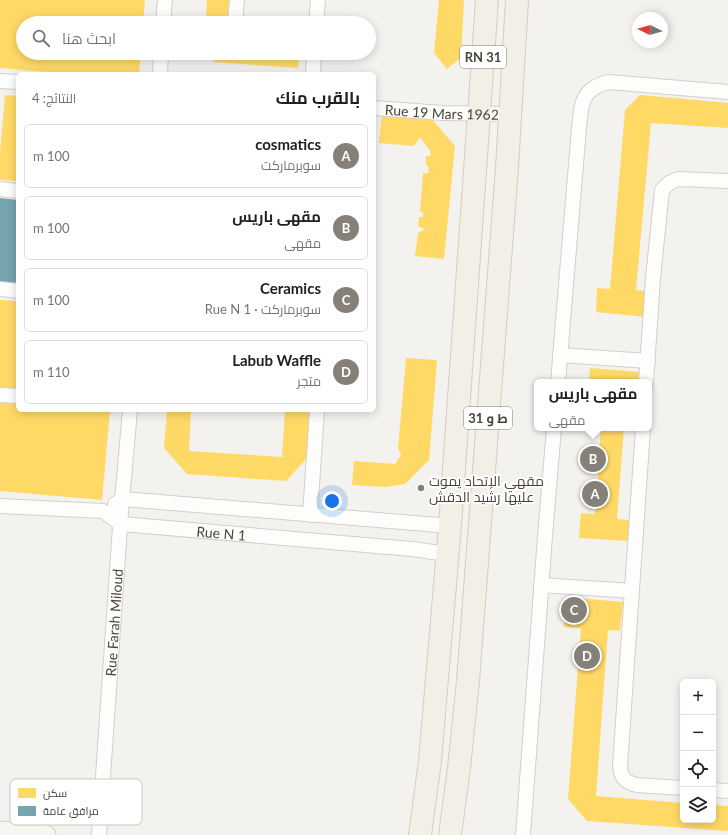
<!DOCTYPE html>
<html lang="ar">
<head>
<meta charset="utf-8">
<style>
  body { margin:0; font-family:Lato,Cairo,sans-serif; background:#f6f6f6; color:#202124; direction:rtl }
  .controls { position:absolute; right:12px; bottom:12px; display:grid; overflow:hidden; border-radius:6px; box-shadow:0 2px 10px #0003 }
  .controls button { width:36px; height:36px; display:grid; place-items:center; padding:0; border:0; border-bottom:1px solid #e0e0e0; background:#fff; color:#202124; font:20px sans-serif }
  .compass { position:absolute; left:632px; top:12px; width:36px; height:36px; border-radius:50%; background:#fff; box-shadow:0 2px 10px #0003; rotate:275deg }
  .you { position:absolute; left:332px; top:501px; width:14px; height:14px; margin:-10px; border:3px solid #fff; border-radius:50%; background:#1a73e8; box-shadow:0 0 0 6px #1a73e833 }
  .badge { display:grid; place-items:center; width:26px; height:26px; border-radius:50%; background:#868178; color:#fff; font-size:13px; font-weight:700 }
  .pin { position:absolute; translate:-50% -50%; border:2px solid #fff; box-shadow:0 1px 4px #0006 }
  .popup { position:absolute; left:534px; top:379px; width:118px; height:52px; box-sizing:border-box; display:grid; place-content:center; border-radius:6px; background:#fff; filter:drop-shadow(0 1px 3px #0005); font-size:13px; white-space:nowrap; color:#757577 }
  .popup b { font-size:15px; color:#202124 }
  .popup::after { content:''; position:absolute; left:50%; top:100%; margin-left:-8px; border:8px solid transparent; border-top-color:#fff }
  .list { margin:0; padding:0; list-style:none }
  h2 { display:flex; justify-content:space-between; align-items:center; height:52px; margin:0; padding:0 16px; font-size:17px }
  h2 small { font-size:13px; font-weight:400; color:#757577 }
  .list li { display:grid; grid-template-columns:26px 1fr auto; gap:12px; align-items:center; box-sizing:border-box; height:64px; margin:0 8px 8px; padding:0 8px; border:1px solid #e0e0e0; border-radius:6px }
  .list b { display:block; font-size:15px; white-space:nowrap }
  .list p { margin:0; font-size:13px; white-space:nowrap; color:#757577 }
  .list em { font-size:13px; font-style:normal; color:#757577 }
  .icon { flex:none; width:22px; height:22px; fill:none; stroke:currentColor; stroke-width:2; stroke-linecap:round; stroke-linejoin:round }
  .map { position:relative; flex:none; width:728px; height:835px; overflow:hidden; direction:ltr }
  .search { position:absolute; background:#fff; box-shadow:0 2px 10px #0003; left:16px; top:16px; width:360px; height:44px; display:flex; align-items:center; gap:10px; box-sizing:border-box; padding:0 14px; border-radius:22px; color:#757577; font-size:15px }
  .panel { position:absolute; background:#fff; box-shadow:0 2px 10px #0003; left:16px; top:72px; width:360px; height:340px; border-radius:6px; direction:rtl }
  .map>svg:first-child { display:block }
</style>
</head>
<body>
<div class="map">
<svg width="728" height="835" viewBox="0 0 728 835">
  <rect width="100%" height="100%" fill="#f4f2ee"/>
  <path fill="#ffd966" d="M0 0H145L143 23H23V53H141L139 74H73L0 68Z
    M207 0H235L234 20 206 18Z
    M439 0H464L461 58 447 69 434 53Z
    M214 53H299L298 68 213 62Z
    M5 95 18 96V181L0 180V153Z
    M640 95 728 103V128L651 123 636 290 646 291 645 317 596 312 597 288 610 289 625 110Z
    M382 114 431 118 455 146 444 259 415 256 418 233 425 229 418 226 419 217H423V212H420L423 173H429L428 166 426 165V156H431L430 151 420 137 414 146 379 143Z
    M0 300 18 301V388L0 387Z
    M406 358 437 360 429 460 405 484 386 487 352 485 354 461 395 464 401 455 398 448Z
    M590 368 640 372 639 382H589Z
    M0 401 18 403V410L110 411 102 500 0 491Z
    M167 410H191L189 451 282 457 285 410H310L308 457 286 481 187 474 164 448Z
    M601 428H624L617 519 630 520 628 541 579 538 581 513 595 514Z
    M566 597 623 602 620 631 608 630 596 796 683 803V820H713V805L728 806V831L587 821 568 799 581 628 564 627Z"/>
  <path fill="#76a5af" d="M0 198 18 200V283L0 282Z"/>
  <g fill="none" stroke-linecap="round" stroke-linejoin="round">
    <g stroke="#d2d0cb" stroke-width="16">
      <g id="minor">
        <path d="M163 23 165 0"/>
        <path d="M235 23 237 0"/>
        <path d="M316 23 318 0"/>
        <path d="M160 74 161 53"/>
        <path d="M313 74 314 53"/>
        <path d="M0 81 18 82"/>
        <path id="s1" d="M374 108 443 113 509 114"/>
        <path d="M0 189 18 191"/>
        <path d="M0 289 18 291"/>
        <path d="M560 355 648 361"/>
        <path d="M558 382 579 128C580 119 580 110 583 102 586 91 598 84 609 82L728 92"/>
        <path d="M646 382 653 278 662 190 669 183 678 179 728 181"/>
        <path d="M0 395 18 396"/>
        <path d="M643 428 620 766C621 778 625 782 637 785L683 788"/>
        <path d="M115 504 123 499 450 526"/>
        <path id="s2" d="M0 506 103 511 121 524 412 549 447 554"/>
        <path d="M310 515 317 411"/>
        <path d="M541 585 632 591"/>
        <path d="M713 790 728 791"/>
        <path id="s3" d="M99 835 121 512 130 410"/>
        <path d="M523 835 545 536 554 428"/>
      </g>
    </g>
    <g stroke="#d3cfc5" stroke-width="21">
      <path id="secondary" d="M0 831 46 835"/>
    </g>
    <g stroke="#d6cebb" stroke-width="24">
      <path id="primary" d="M420 835 430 761 450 526 487 0
        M450 835 459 768 468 681 507 168 517 0"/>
    </g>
    <use href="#minor" stroke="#fdfdfc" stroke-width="14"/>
    <use href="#secondary" stroke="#f7f6f1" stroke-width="19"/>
    <use href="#primary" stroke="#f2efe6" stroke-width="22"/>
  </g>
  <circle fill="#868178" stroke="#fff" stroke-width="1.5" cx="421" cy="488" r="4"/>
  <g text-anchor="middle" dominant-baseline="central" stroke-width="4" stroke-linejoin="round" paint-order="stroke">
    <g fill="#fff" stroke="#817c74" stroke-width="1">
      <rect x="460" y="46" width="46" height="22" rx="3"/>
      <rect x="464" y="407" width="48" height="22" rx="3"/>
    </g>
    <g font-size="13" font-weight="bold" fill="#4b4439">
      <text x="483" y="57">RN 31</text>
      <text x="488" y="418">ط و 31</text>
    </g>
    <g font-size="14" fill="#4b4439" stroke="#fff">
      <text stroke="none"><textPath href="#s1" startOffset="68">Rue 19 Mars 1962</textPath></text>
      <text stroke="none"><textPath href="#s2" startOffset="226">Rue N 1</textPath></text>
      <text stroke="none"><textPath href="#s3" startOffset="213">Rue Farah Miloud</textPath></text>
    </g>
    <g font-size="14" fill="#4b4439" stroke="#fff" text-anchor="start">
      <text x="429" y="480">مقهي الإتحاد يموت<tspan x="429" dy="16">عليها رشيد الدقش</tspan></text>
    </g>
  </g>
  <rect x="10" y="779" width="132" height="46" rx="6" fill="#fff" stroke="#c9c7c4" stroke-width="1"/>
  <rect x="18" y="788" width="18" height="10" fill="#ffd966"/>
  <rect x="18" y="806" width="18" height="10" fill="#76a5af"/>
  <g font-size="11" fill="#4b4439">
    <text x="43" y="797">سكن</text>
    <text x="43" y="815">مرافق عامة</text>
  </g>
</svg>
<div class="controls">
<button>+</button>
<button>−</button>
<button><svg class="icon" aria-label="locate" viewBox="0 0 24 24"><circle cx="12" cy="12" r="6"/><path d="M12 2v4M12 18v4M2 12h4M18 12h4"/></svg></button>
<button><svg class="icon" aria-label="layers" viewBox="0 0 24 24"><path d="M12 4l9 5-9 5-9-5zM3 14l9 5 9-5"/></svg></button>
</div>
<svg class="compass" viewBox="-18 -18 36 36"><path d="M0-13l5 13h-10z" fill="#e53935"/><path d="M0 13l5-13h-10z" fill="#757577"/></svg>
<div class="you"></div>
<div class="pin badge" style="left:595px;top:494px">A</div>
<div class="pin badge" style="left:593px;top:459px">B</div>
<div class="popup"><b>مقهى باريس</b>مقهى</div>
<div class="pin badge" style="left:574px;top:610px">C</div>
<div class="pin badge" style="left:587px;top:656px">D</div>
<div class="search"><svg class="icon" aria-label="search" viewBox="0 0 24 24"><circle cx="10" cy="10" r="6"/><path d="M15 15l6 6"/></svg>ابحث هنا</div>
<section class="panel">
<h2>بالقرب منك<small>النتائج: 4</small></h2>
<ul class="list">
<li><span class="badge">A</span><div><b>cosmatics</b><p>سوبرماركت</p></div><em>100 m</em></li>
<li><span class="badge">B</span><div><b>مقهى باريس</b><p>مقهى</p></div><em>100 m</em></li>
<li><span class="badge">C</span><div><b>Ceramics</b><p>سوبرماركت · Rue N 1</p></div><em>100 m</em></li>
<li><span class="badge">D</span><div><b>Labub Waffle</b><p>متجر</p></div><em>110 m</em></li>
</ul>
</section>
</div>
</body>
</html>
